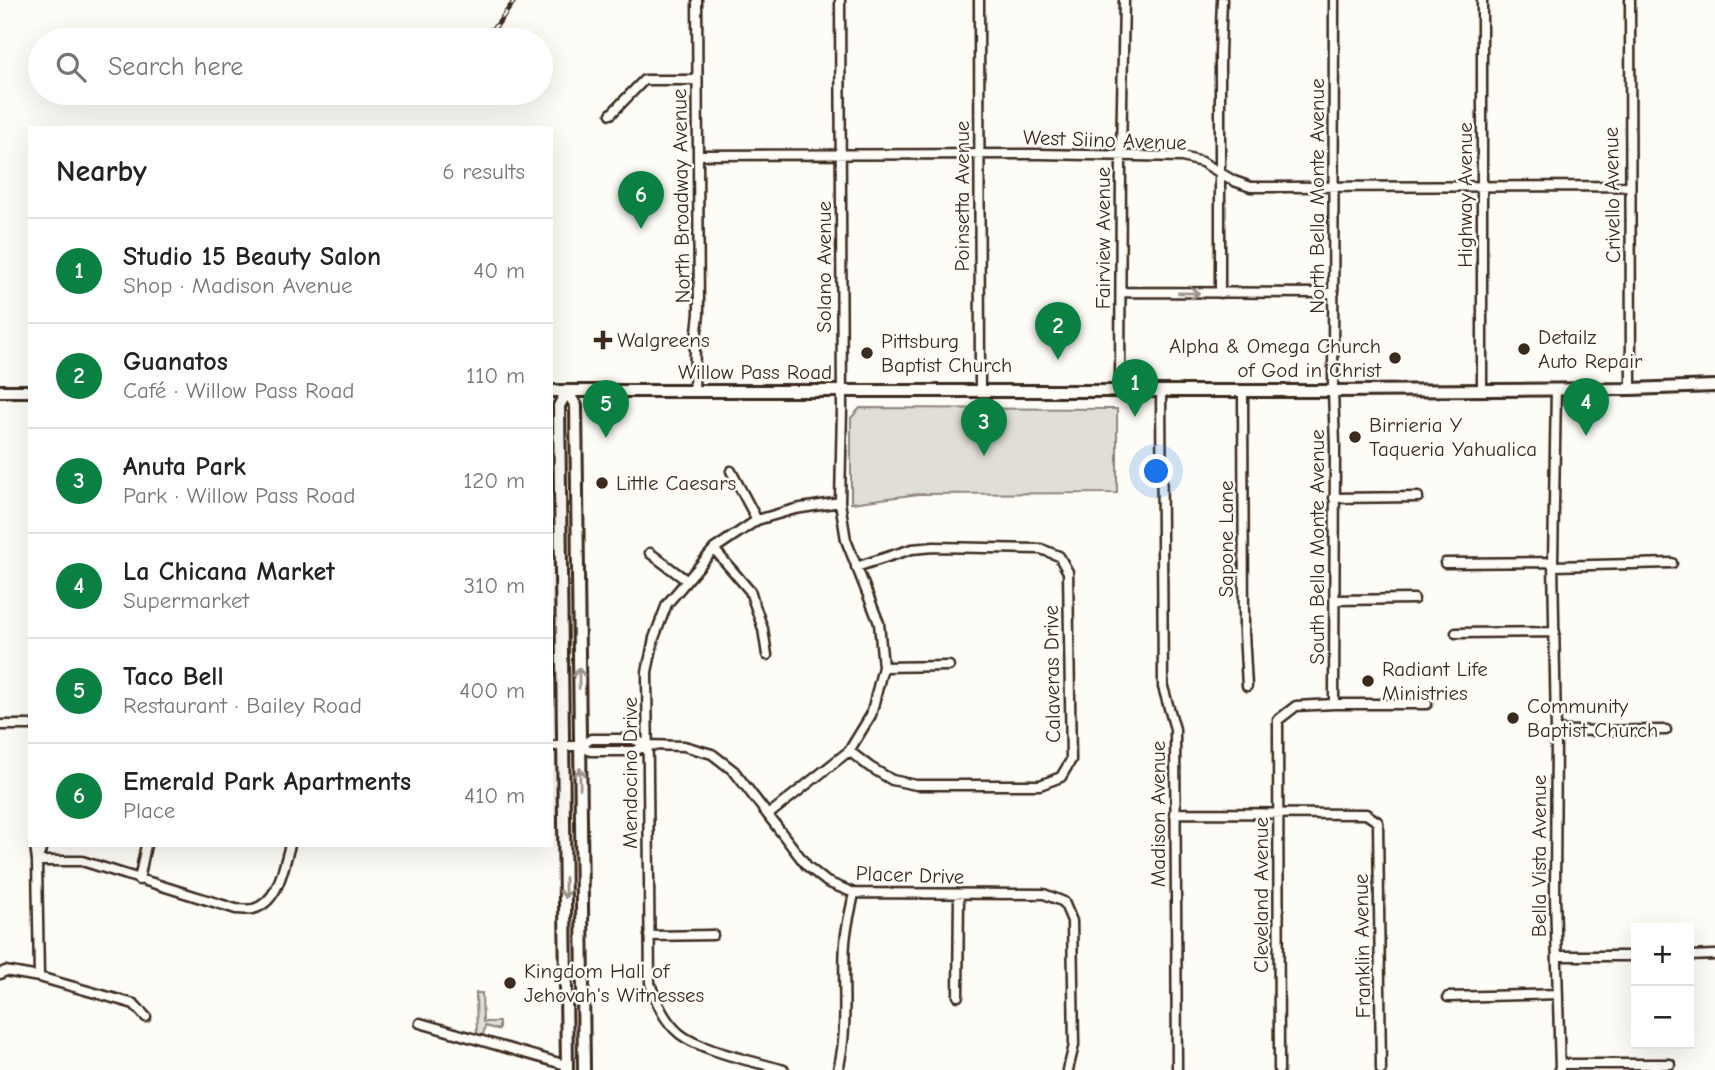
<!DOCTYPE html>
<html lang="en">
<head>
<meta charset="utf-8">
<style>
  body { margin:0; font-family:"Comic Neue",sans-serif; background:#f2f2f2; color:#222 }
  .controls { position:absolute; right:21px; bottom:21px; display:grid; overflow:hidden; border-radius:0px; box-shadow:0 7px 28px #0002 }
  .controls button { width:63px; height:63px; display:grid; place-items:center; padding:0; border:0; border-bottom:2px solid #e0e0e0; background:#fff; color:#222; font:35px sans-serif }
  .you { position:absolute; left:1157px; top:472px; width:24px; height:24px; margin:-18px; border:5px solid #fff; border-radius:50%; background:#1a73e8; box-shadow:0 0 0 10px #1a73e833 }
  .badge { display:grid; place-items:center; width:46px; height:46px; border-radius:50%; background:#0b8043; color:#fff; font-size:23px; font-weight:700 }
  .pin { position:absolute; translate:-50% -58px; filter:drop-shadow(0 2px 4px #0008) }
  .pin::after { content:''; position:absolute; top:37px; width:24px; height:21px; background:inherit; clip-path:polygon(0 0,100% 0,50% 100%) }
  .list { margin:0; padding:0; list-style:none }
  h2 { display:flex; justify-content:space-between; align-items:center; height:91px; margin:0; padding:0 28px; font-size:30px }
  h2 small { font-size:23px; font-weight:400; color:#767676 }
  .list li { display:grid; grid-template-columns:46px 1fr auto; gap:21px; align-items:center; box-sizing:border-box; height:105px; padding:0 28px; border-top:2px solid #e0e0e0 }
  .list b { display:block; font-size:26px; white-space:nowrap }
  .list p { margin:0; font-size:23px; white-space:nowrap; color:#767676 }
  .list em { font-size:23px; font-style:normal; color:#767676 }
  .icon { flex:none; width:38px; height:38px; fill:none; stroke:currentColor; stroke-width:2; stroke-linecap:round; stroke-linejoin:round }
  .map { position:relative; flex:none; width:1715px; height:1070px; overflow:hidden }
  .search { position:absolute; background:#fff; box-shadow:0 7px 28px #0002; left:28px; top:28px; width:525px; height:77px; display:flex; align-items:center; gap:18px; box-sizing:border-box; padding:0 24px; border-radius:38px; color:#767676; font-size:26px }
  .panel { position:absolute; background:#fff; box-shadow:0 7px 28px #0002; left:28px; top:126px; width:525px; height:721px; border-radius:0px }
  .map>svg:first-child { display:block }
</style>
</head>
<body>
<div class="map">
<svg width="1715" height="1070" viewBox="0 0 1715 1070">
  <rect width="100%" height="100%" fill="#fdfcf7"/>
  <filter id="ink" filterUnits="userSpaceOnUse"><feTurbulence type="fractalNoise" baseFrequency=".0143" numOctaves="2"/><feDisplacementMap in="SourceGraphic" scale="14" xChannelSelector="R" yChannelSelector="G"/><feConvolveMatrix kernelMatrix="1 2 1 2 8 2 1 2 1" color-interpolation-filters="sRGB"/></filter>
  <g filter="url(#ink)">
    <path fill="#e1ded7" stroke="#8e847a" stroke-width="2" d="M860 408 1117 409V493L919 494 851 503V418Z
      M476 993H482L483 1022H499V1030L485 1026 482 1040 477 1039Z"/>
    <g fill="none" stroke-linecap="round" stroke-linejoin="round">
      <g stroke="#3b2a1e" stroke-width="13">
        <path id="minor" d="M979 0 980 391
          M1334 0 1333 391 1335 445 1334 704
          M1630 0 1631 389
          M611 114 644 80H697
          M699 155 1040 154 1182 157 1202 162 1234 181 1251 187 1629 186
          M1121 292 1334 293
          M1220 293V53L1222 0
          M1556 389 1553 562 1556 731 1555 896 1560 1070
          M1482 390V0
          M694 391 695 347 699 314 697 0
          M1161 391 1163 687 1175 729 1177 1070
          M1243 391 1244 633 1247 686
          M1120 392 1121 155 1124 0
          M731 471 757 520
          M1334 498 1418 497
          M714 549 750 591 763 629 767 655
          M650 553 686 580
          M1445 563 1553 562
          M1554 566 1672 563
          M1335 600 1414 599
          M1456 633 1555 632
          M883 667 949 666
          M0 725H30
          M1556 731 1666 730
          M551 746H580L591 751H635L647 745 684 746 712 754 734 771 807 866 827 882 854 893 1044 894 1064 902 1072 921 1074 1045 1068 1070
          M580 746 591 739H633L647 745
          M849 751 870 767 892 780 916 785H1040L1061 777 1071 760 1068 572 1059 556 1041 549 934 547 912 549 856 567
          M1174 813 1366 814 1378 822 1381 1070
          M768 815 849 751 871 715 883 667 879 623 846 540 840 502 842 408 840 0
          M35 845 37 861 39 977
          M37 861H82L236 909C241 909 248 910 253 909 279 902 283 868 290 845
          M37 861 41 850V845
          M139 880 146 845
          M649 936 713 935
          M1557 956H1636
          M1689 956 1715 955
          M0 974 5 971 39 977 134 1004 146 1017
          M958 996 959 895
          M1448 997 1558 994
          M420 1023 566 1065
          M1560 1064H1670
          M784 1070C757 1062 701 1051 680 1034 664 1021 656 1002 650 983L647 672 654 638 667 604 714 549 757 520 795 509 840 502
          M838 1070C849 1028 842 985 845 943 846 926 851 910 854 893
          M1279 1070 1278 720 1296 706 1334 704H1427"/>
      </g>
      <g stroke="#3b2a1e" stroke-width="16">
        <path id="secondary" d="M0 391H30
          M551 391H1333L1631 389 1715 386
          M567 391 576 406 584 1070
          M567 1070 559 406 567 391"/>
      </g>
      <use href="#minor" stroke="#fdfcf7" stroke-width="8"/>
      <use href="#secondary" stroke="#fdfcf7" stroke-width="10"/>
      <g stroke="#3b2a1e" stroke-width="5">
        <path id="rail" d="M479 40 497 25 515 0"/>
      </g>
      <use href="#rail" stroke="#fdfcf7" stroke-width="2.5" stroke-dasharray="8" stroke-linecap="butt"/>
    </g>
    <defs><path id="oneway-shaft" d="M-6 0H5M1.5-3L5.5 0L1.5 3" fill="none" stroke-width="1.6" stroke-linecap="round" stroke-linejoin="round" transform="scale(1.75)"/></defs>
    <g stroke="#9c938a">
      <use href="#oneway-shaft" transform="translate(1189 293) rotate(1)"/>
      <use href="#oneway-shaft" transform="translate(579 678) rotate(-91)"/>
      <use href="#oneway-shaft" transform="translate(580 778) rotate(-91)"/>
      <use href="#oneway-shaft" transform="translate(565 888) rotate(90)"/>
    </g>
  </g>
  <g fill="#3b2a1e" stroke="#fdfcf7" stroke-width="2.5">
    <path d="M599.5 329.5h7v7h7v7h-7v7h-7v-7h-7v-7h7z"/>
    <circle cx="1524" cy="349" r="7"/>
    <circle cx="867" cy="353" r="7"/>
    <circle cx="1395" cy="358" r="7"/>
    <circle cx="1355" cy="437" r="7"/>
    <circle cx="602" cy="483" r="7"/>
    <circle cx="1368" cy="681" r="7"/>
    <circle cx="1513" cy="718" r="7"/>
    <circle cx="510" cy="983" r="7"/>
  </g>
  <g text-anchor="middle" dominant-baseline="central" stroke-width="5" stroke-linejoin="round" paint-order="stroke">
    <g font-size="21" fill="#3b2a1e" stroke="#fdfcf7">
      <text transform="translate(1105 140) rotate(2)">West Siino Avenue</text>
      <text transform="translate(1465 195) rotate(-90)">Highway Avenue</text>
      <text transform="translate(1612 195) rotate(-91)">Crivello Avenue</text>
      <text transform="translate(681 196) rotate(-91)">North Broadway Avenue</text>
      <text transform="translate(962 196) rotate(-90)">Poinsetta Avenue</text>
      <text transform="translate(1317 196) rotate(-90)">North Bella Monte Avenue</text>
      <text transform="translate(1103 238) rotate(-90)">Fairview Avenue</text>
      <text transform="translate(824 267) rotate(-90)">Solano Avenue</text>
      <text x="755" y="372">Willow Pass Road</text>
      <text transform="translate(1226 539) rotate(-90)">Sapone Lane</text>
      <text transform="translate(1317 547) rotate(-90)">South Bella Monte Avenue</text>
      <text transform="translate(1052 674) rotate(-91)">Calaveras Drive</text>
      <text transform="translate(630 773) rotate(-90)">Mendocino Drive</text>
      <text transform="translate(1158 814) rotate(-90)">Madison Avenue</text>
      <text transform="translate(1539 856) rotate(-90)">Bella Vista Avenue</text>
      <text transform="translate(910 875) rotate(2)">Placer Drive</text>
      <text transform="translate(1261 895) rotate(-90)">Cleveland Avenue</text>
      <text transform="translate(1362 946) rotate(-91)">Franklin Avenue</text>
    </g>
    <g font-size="21" fill="#3b2a1e" stroke="#fdfcf7" text-anchor="start">
      <text x="1538" y="337">Detailz<tspan x="1538" dy="24">Auto Repair</tspan></text>
      <text x="617" y="340">Walgreens</text>
      <text x="881" y="341">Pittsburg<tspan x="881" dy="24">Baptist Church</tspan></text>
      <text x="1381" y="346" text-anchor="end">Alpha &amp; Omega Church<tspan x="1381" dy="24">of God in Christ</tspan></text>
      <text x="1369" y="425">Birrieria Y<tspan x="1369" dy="24">Taqueria Yahualica</tspan></text>
      <text x="616" y="483">Little Caesars</text>
      <text x="1382" y="669">Radiant Life<tspan x="1382" dy="24">Ministries</tspan></text>
      <text x="1527" y="706">Community<tspan x="1527" dy="24">Baptist Church</tspan></text>
      <text x="524" y="971">Kingdom Hall of<tspan x="524" dy="24">Jehovah's Witnesses</tspan></text>
    </g>
  </g>
</svg>
<div class="controls">
<button>+</button>
<button>−</button>
</div>
<div class="you"></div>
<div class="pin badge" style="left:1135px;top:417px">1</div>
<div class="pin badge" style="left:1058px;top:360px">2</div>
<div class="pin badge" style="left:984px;top:456px">3</div>
<div class="pin badge" style="left:1586px;top:436px">4</div>
<div class="pin badge" style="left:606px;top:438px">5</div>
<div class="pin badge" style="left:641px;top:229px">6</div>
<div class="search"><svg class="icon" aria-label="search" viewBox="0 0 24 24"><circle cx="10" cy="10" r="6"/><path d="M15 15l6 6"/></svg>Search here</div>
<section class="panel">
<h2>Nearby<small>6 results</small></h2>
<ul class="list">
<li><span class="badge">1</span><div><b>Studio 15 Beauty Salon</b><p>Shop · Madison Avenue</p></div><em>40 m</em></li>
<li><span class="badge">2</span><div><b>Guanatos</b><p>Café · Willow Pass Road</p></div><em>110 m</em></li>
<li><span class="badge">3</span><div><b>Anuta Park</b><p>Park · Willow Pass Road</p></div><em>120 m</em></li>
<li><span class="badge">4</span><div><b>La Chicana Market</b><p>Supermarket</p></div><em>310 m</em></li>
<li><span class="badge">5</span><div><b>Taco Bell</b><p>Restaurant · Bailey Road</p></div><em>400 m</em></li>
<li><span class="badge">6</span><div><b>Emerald Park Apartments</b><p>Place</p></div><em>410 m</em></li>
</ul>
</section>
</div>
</body>
</html>
